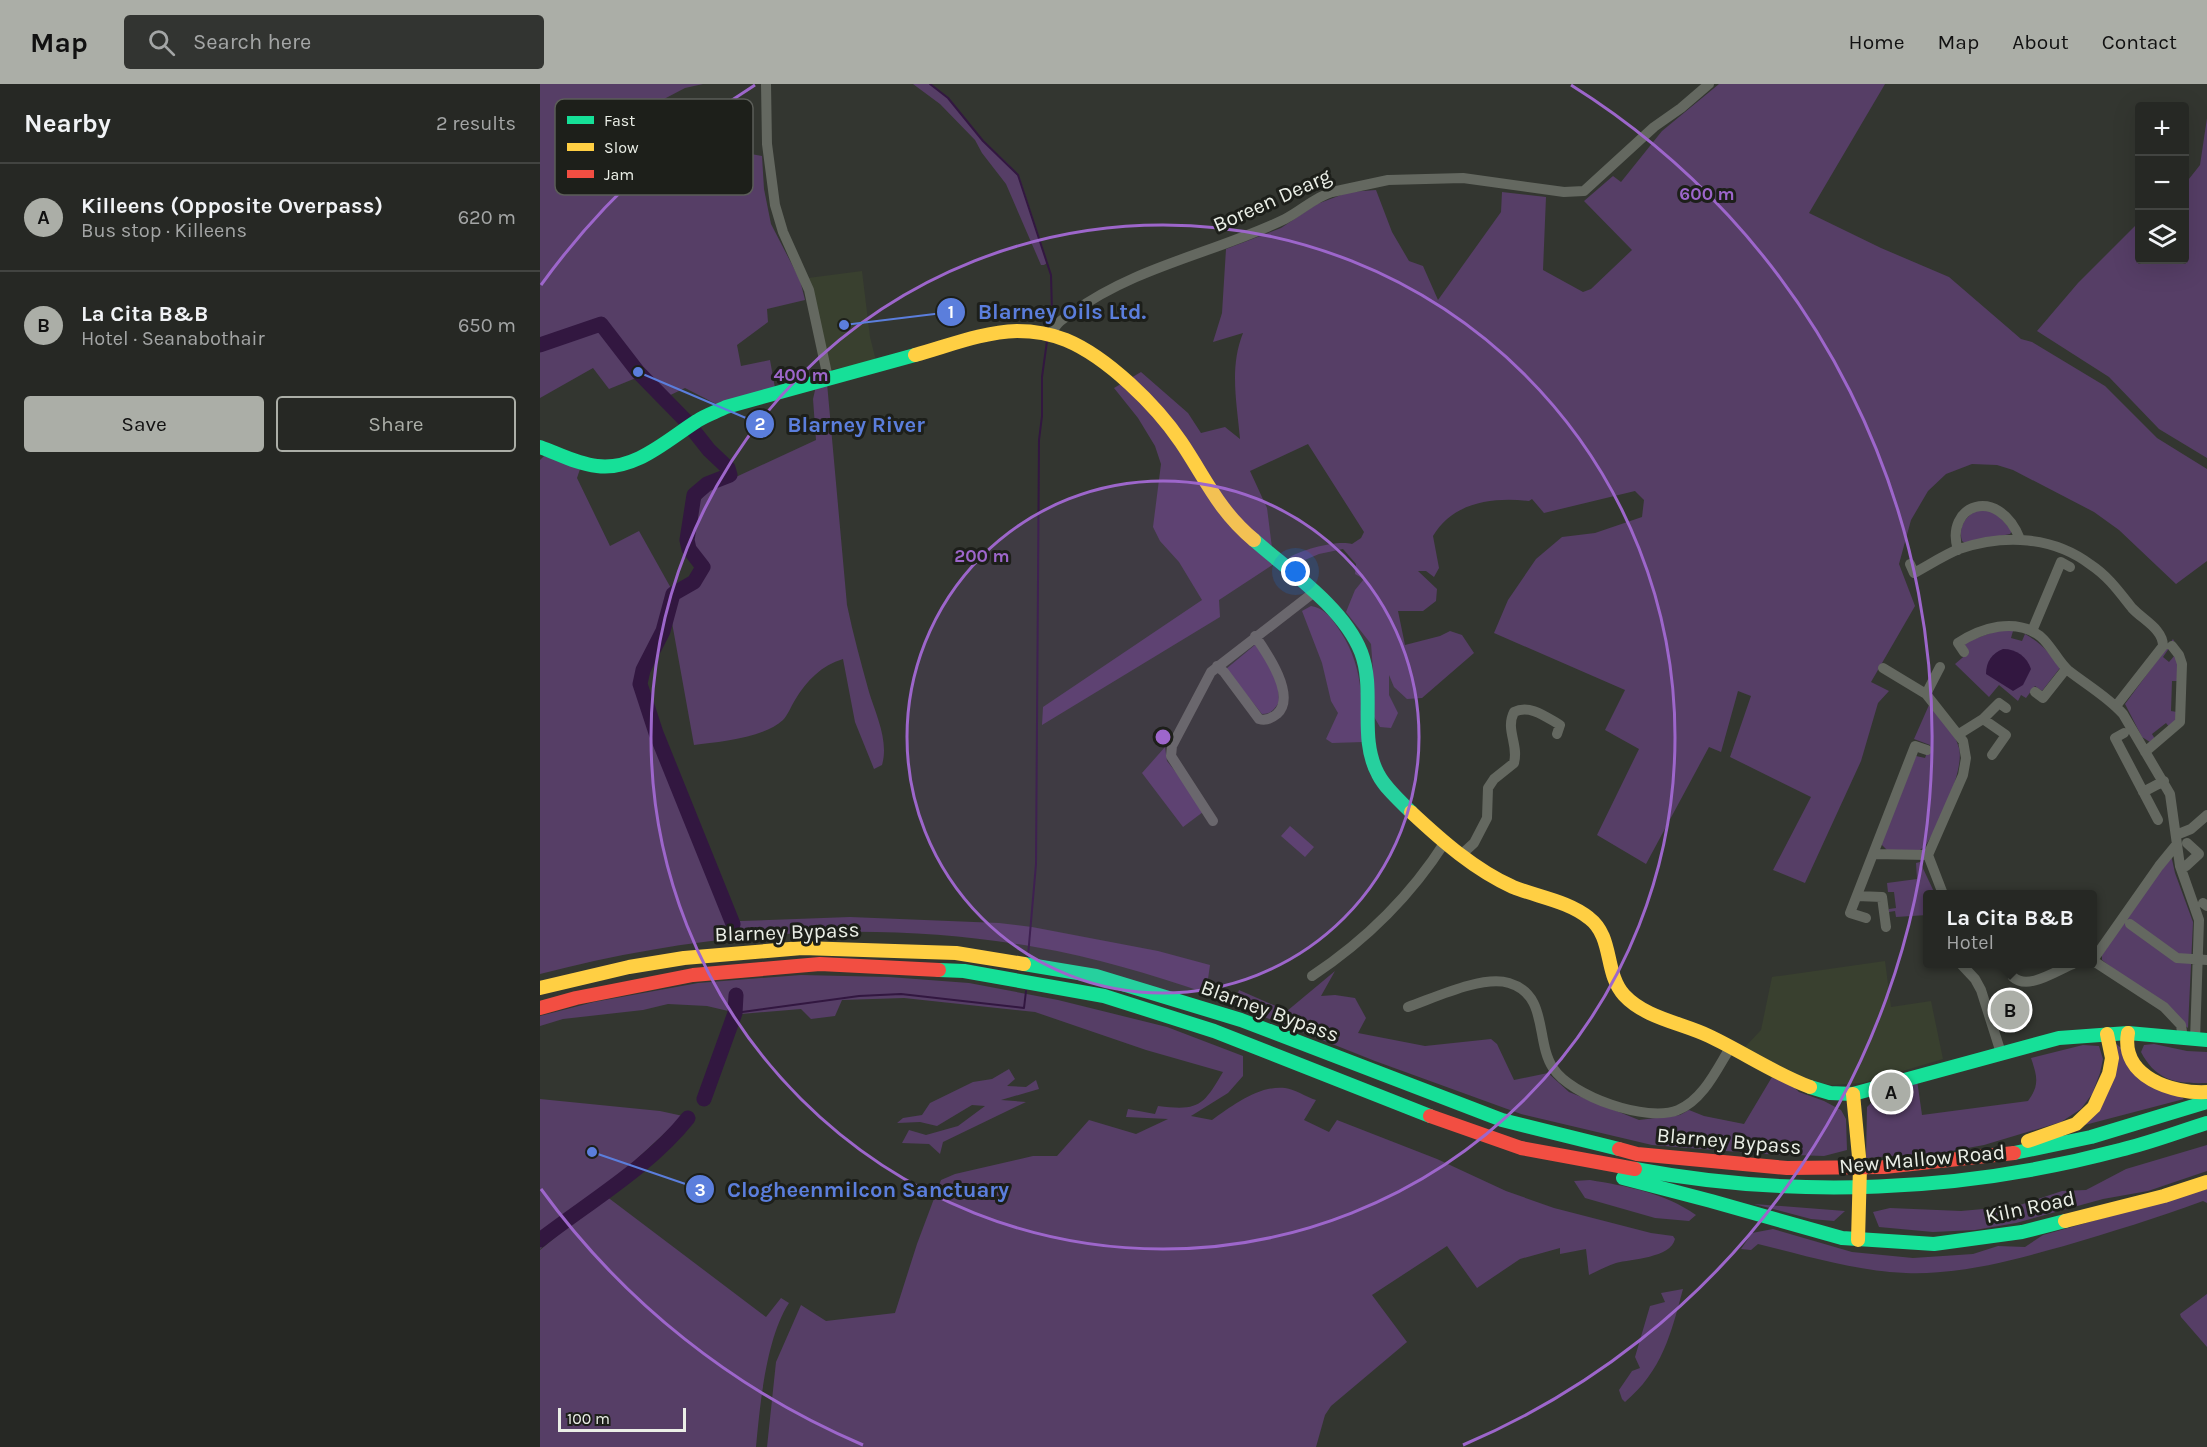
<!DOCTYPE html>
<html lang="en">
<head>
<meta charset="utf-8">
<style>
  body { margin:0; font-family:Karla,sans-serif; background:#323431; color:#f1f3f6 }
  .controls { position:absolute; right:18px; top:18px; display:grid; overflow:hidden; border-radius:6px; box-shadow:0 6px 24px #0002 }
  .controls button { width:54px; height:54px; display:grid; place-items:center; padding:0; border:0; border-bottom:2px solid #424441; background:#262824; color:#f1f3f6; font:30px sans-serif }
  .scale { position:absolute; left:18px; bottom:15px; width:128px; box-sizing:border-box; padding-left:6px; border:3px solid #ebefe7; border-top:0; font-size:16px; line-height:21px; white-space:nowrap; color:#ebefe7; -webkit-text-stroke:4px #1d1f1a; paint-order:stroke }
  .you { position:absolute; left:756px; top:488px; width:21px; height:21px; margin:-15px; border:4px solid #fff; border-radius:50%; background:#1a73e8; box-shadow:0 0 0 9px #1a73e833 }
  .badge { display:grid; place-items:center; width:39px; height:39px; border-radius:50%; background:#abaea7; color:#111; font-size:20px; font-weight:700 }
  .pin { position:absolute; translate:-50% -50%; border:3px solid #fff; box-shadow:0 2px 6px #0006 }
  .popup { position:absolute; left:1383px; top:806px; width:174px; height:78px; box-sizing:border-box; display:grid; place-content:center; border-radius:6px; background:#262824; filter:drop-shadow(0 2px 4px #0005); font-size:20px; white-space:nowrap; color:#a4a6a6 }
  .popup b { font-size:22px; color:#f1f3f6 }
  .popup::after { content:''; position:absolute; left:50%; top:100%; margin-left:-12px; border:12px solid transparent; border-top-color:#262824 }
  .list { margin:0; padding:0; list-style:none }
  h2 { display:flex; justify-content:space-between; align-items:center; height:78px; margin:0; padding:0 24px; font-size:26px }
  h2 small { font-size:20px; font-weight:400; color:#a4a6a6 }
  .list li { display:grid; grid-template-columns:39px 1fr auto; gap:18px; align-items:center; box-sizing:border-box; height:108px; padding:0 24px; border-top:2px solid #424441 }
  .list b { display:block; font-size:22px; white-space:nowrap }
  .list p { margin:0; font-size:20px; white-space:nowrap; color:#a4a6a6 }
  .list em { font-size:20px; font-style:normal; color:#a4a6a6 }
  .actions { display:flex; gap:12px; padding:18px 24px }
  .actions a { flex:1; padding:14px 0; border:2px solid #abaea7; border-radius:6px; text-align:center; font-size:21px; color:#abaea7 }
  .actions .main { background:#abaea7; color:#111 }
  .icon { flex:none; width:33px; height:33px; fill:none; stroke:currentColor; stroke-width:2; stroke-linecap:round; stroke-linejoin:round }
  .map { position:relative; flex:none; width:1667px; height:1363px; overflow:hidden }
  header { display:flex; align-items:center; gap:36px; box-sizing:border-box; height:84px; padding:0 30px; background:#abaea7; color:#111 }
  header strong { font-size:28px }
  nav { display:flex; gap:33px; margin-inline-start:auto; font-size:21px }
  .search { width:420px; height:54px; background:#323431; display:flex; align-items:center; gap:15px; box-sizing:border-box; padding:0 21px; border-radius:6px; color:#a4a6a6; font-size:22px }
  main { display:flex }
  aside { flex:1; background:#262824 }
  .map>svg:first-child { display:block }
</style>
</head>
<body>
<header>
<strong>Map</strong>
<div class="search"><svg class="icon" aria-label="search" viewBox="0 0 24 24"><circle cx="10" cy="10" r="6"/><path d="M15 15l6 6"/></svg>Search here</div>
<nav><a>Home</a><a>Map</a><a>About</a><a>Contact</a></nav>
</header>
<main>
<aside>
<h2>Nearby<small>2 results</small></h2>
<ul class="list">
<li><span class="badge">A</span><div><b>Killeens (Opposite Overpass)</b><p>Bus stop · Killeens</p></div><em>620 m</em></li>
<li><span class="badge">B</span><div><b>La Cita B&amp;B</b><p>Hotel · Seanabothair</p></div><em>650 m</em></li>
</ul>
<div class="actions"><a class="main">Save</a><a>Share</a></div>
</aside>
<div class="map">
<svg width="1667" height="1363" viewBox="0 0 1667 1363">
  <rect width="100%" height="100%" fill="#333630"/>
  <path fill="#39402f" d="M322 187 330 253 336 277 290 286 268 194Z
    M1345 877 1351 923 1391 917 1403 975 1322 999 1292 1001 1265 996 1205 963 1221 946 1232 893Z"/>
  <path fill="#563e66" d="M0 0H163L145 4 105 25 133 73C164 68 192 66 222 72L224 105 231 140 260 196 265 216 227 225 228 238 197 261 201 282 230 276 235 304 180 322 145 304 120 316 96 294 69 305 53 284 0 314Z
    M373 0H390L408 14 443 57 468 80 480 95 507 179 504 181H501L466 100 442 69 435 56 400 20Z
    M1179 0H1345L1269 129 1341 164 1409 193 1481 255 1492 258 1565 302 1617 354 1667 385V477L1636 500 1579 446 1554 428 1473 386 1457 381 1432 380 1406 390 1388 407 1371 436 1359 480 1375 522 1331 598 1349 607 1338 619 1321 677 1265 799 1233 786 1271 713 1190 673 1211 612 1198 607 1181 668 1169 663 1106 780 1057 751 1099 665 1065 646 1085 606 954 549 968 516 996 475 1022 453 1055 449 1102 433 1104 416 1095 407 1004 429 992 415 989 417C953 413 913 418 893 452L899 484 894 493 886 487H878L897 505 896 517 883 527H858L865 561 900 552 910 547 922 551 934 569 882 614 867 615 854 603 849 591V611L858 629 851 644 840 643 833 631V586L831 560 806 528 815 506 824 495 815 490 816 480 803 465 779 470 760 478 750 473C764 465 797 456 812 460L821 454 824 448 768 360 710 387 727 424 734 480 679 516 680 533 502 641 503 623 662 516 639 478 620 457 613 443 621 380 615 362 598 334 574 304 601 288 648 329 661 349 685 343 700 355C697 319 689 284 703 249L673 258 682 229 686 165 741 144 777 120 809 108 836 106 852 148 869 177 883 182 898 216 961 128 962 108 1006 113 1003 186 1043 208 1051 205 1092 166 1044 117 1073 92 1081 98 1122 47Z
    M1667 34V374L1619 345 1569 293 1497 247 1538 199 1599 138 1600 176H1644L1645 100 1660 81Z
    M287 299 307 521C313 550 321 579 329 608 336 631 349 657 342 681L334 685 315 638 303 575C282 581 266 597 255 616 251 622 248 631 243 636 224 654 179 658 154 661L129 522 123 547 103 586 100 600 122 664 193 840 188 841H199L200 837 310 833 459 839 492 843 618 867 670 881 666 909C610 890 554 873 495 863 331 834 160 848 0 890V376L6 370 40 385 37 394 70 462 99 447 132 506 129 521C142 511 166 499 167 481 163 476 157 471 155 466 148 444 153 418 172 404L276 356 273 315 276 302Z
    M1437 426 1455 427 1472 447 1470 450 1425 459 1422 457C1418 443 1425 433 1437 426Z
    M771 522C783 524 790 532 796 541 824 580 821 612 824 658L792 659 786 655 798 629 791 617 782 579 762 527Z
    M1456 547H1473L1471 554 1482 557 1485 550C1501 559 1510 569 1520 584L1502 607 1495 602 1486 614 1481 611 1478 617 1459 601 1449 613 1415 580 1429 568 1424 559Z
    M1633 555 1634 557 1623 573 1629 578 1635 571 1638 577 1639 597H1632L1631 627 1637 628 1636 635 1630 644 1626 639 1612 650 1615 655 1610 658 1602 653 1585 620Z
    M716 560 720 561 738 602 739 618C734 626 731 630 722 630L686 585Z
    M1389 621C1400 633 1415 648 1419 664 1425 686 1398 742 1386 761L1380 766H1347L1341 760 1376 672 1385 674 1390 661 1374 655Z
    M625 663 627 677 653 710 663 728 643 743 602 689Z
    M750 742 774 763 765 773 741 752Z
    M1631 771 1635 789 1653 838 1648 944 1562 876V869Z
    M1380 778 1395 810H1388L1387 831 1356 833 1355 827 1349 828V825L1356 824 1354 808H1348L1347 799 1377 795 1376 779Z
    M795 887 781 912 795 911 815 914 826 934 818 949 885 962 951 955 957 960 974 996 1008 989 1029 1008 1099 1036 1140 1031 1149 1026 1164 1032 1204 1040 1232 993 1250 999 1259 1008 1284 1017 1301 1026 1306 1035 1307 1066 1284 1072 1223 1070 1112 1061 981 1030 835 977 694 921 699 906 747 927Z
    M261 891 349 893 429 899 518 916 627 943 703 972V992L688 1009 651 1032 672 1036C692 1022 719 1001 745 1004 755 1005 766 1013 776 1016L764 1036 789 1048 797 1036 897 1075 966 1107 1014 1124 1111 1149 1133 1152 1135 1155C1131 1174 1091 1175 1076 1179 1066 1182 1058 1187 1049 1191L1046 1165 1020 1170V1164L980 1175 937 1204 907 1162 832 1211 867 1258 791 1322 785 1331 776 1363H227L236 1278 261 1221 286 1237 355 1229 377 1160 401 1096 415 1090 493 1072H517L549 1036 596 1050 628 1035 586 1033 588 1025 615 1030 618 1022C659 1027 663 1022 683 988L606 966 495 928 364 914 302 916 295 932 271 935 261 925 201 930 167 922 128 920 103 926 23 935 0 942V932L54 918 158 899Z
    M1575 959 1644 1015 1537 1043Z
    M1614 960 1647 967 1667 968V999C1637 1000 1616 997 1601 968L1604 961Z
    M1543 961 1559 962 1563 975 1560 989 1552 1010 1541 1025 1521 1038 1444 1061 1406 1068 1326 1074 1327 1023 1336 1014 1377 996 1382 1031 1488 1017C1500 1001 1497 992 1491 974Z
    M469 985 475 995 467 1002 486 1003 496 996 499 1005 461 1016 486 1018 403 1058 400 1070 389 1060 362 1059 369 1046 386 1051 418 1042 445 1022 432 1021 397 1042 380 1038 357 1039 363 1034 382 1031 390 1019 433 998 452 995Z
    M0 1015 120 1027 143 1032 0 1165Z
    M1667 1061V1087L1608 1107 1563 1115 1476 1139 1435 1146 1393 1148 1339 1143 1333 1128 1350 1124 1421 1127 1477 1122 1522 1107 1546 1106 1586 1085Z
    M1050 1096C1086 1102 1125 1109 1156 1131L1149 1137 1115 1134 1045 1114 1034 1097Z
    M1667 1105V1119L1663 1117C1617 1134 1571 1148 1524 1162 1473 1176 1420 1191 1366 1189 1316 1187 1267 1172 1218 1160L1211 1166 1201 1165 1212 1149 1233 1145 1312 1168 1373 1174 1433 1170 1458 1162 1485 1163 1503 1151Z
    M66 1112 226 1233 241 1214 249 1219C226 1254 220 1321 216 1363H0V1166Z
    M1214 1120 1305 1127 1294 1137 1271 1135Z
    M1143 1205C1131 1250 1122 1287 1085 1318L1082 1315 1079 1306 1092 1287 1100 1284 1095 1273 1110 1222 1125 1218 1121 1209Z
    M1667 1210V1263L1641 1233 1640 1230Z"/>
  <path fill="#321740" d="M1463 565C1477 565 1487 573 1491 585L1483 601 1473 607 1446 590C1446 578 1452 569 1463 565Z"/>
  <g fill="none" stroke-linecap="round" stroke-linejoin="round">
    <path stroke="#321740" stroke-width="2" d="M390 0 408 14 443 57 478 91 511 191 512 228 510 243
      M488 872 496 780 499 356 502 332V293L507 257
      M195 929 319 912 361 910 484 924 486 907"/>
    <path stroke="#321740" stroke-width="15" d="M0 261 61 240 98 288 146 337 169 366 188 384 190 391 167 400 154 411 147 456 149 465 163 483 154 498 133 510 123 547 103 586 100 600 116 649 193 840
      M164 1015 195 929 196 911
      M0 1156C49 1118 109 1083 148 1034"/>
    <path stroke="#646860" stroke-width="10" d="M226 0 227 60 235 121 243 148 269 206 288 294
      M511 251C514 240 523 235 532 229 596 182 675 169 745 135 761 127 775 113 792 108L848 96 923 94 1024 108 1044 107 1114 43 1141 24 1169 0
      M1418 466C1404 421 1458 400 1480 455
      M1370 480 1374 489C1389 481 1404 471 1419 465 1464 450 1513 452 1551 481 1568 492 1580 509 1592 524 1603 536 1623 545 1623 562L1576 622
      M1492 547 1521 478 1530 483
      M1424 568 1418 559C1441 544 1475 533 1500 552 1512 562 1518 578 1529 587 1547 601 1568 613 1583 630L1630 710 1640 782 1659 836 1655 956
      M677 582 684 588 719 635C726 637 731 635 737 630 757 612 727 569 715 552
      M1343 584 1386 610 1423 657 1426 674 1423 691 1388 771
      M1495 608 1503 614 1526 585
      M1386 610 1400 583
      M1443 635 1466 651 1452 671
      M1584 649 1575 654 1618 736
      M1419 650 1443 635 1459 619 1466 624
      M1605 668 1640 638 1642 580 1639 571 1632 562
      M1603 708 1624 697
      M673 737 631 672 632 662 671 588 773 509
      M1636 751 1651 745 1667 731
      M922 770 934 759 947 734 948 704 954 695 974 679C979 660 965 646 974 628 990 620 1006 633 1020 641L1017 650
      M1334 770 1388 771
      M1388 771 1403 810
      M1641 784 1646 782 1659 770 1647 759
      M1317 812 1342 813 1346 843
      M1663 819 1667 822
      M1326 834 1310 829 1375 662 1387 666
      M1590 840 1637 874 1667 876
      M1552 876 1624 923 1641 941 1643 955
      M1553 876 1619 782 1637 760
      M1421 880 1435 895 1441 906 1461 969
      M772 892C826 856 870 813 905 758
      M1473 893C1488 907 1517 886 1533 880
      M868 923C894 914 942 891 969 899 1009 911 995 957 1013 984 1031 1012 1107 1039 1138 1026 1163 1016 1177 985 1190 964"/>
    <path stroke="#16e098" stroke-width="14" d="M0 363C19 370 37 380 57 382 95 387 127 356 157 337 166 331 176 328 186 323L375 271
      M714 456C749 487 803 523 821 568 836 607 818 653 838 690 845 704 860 717 871 728
      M484 880 556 892 701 936 962 1036 1079 1065
      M399 886 424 887 564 912 674 947 890 1032
      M1270 1003 1290 1009 1313 1010 1519 954 1588 949 1667 956
      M1474 1069 1551 1053 1667 1018
      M1095 1085C1255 1115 1422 1108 1580 1066 1610 1059 1638 1048 1667 1039
      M1083 1094 1171 1117
      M1171 1117 1302 1154 1394 1160 1482 1148 1525 1137"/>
    <path stroke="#ffcf43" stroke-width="14" d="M375 271C408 262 442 248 477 247 494 247 511 250 526 256 567 273 616 321 641 358 666 395 678 426 714 456
      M871 728C902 757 935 786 973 803 998 813 1028 817 1049 834 1074 853 1064 889 1084 911 1105 934 1142 939 1169 952 1203 968 1235 990 1270 1003
      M0 904 89 883 144 874 262 864 416 869 484 880
      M1588 949C1580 993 1633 1010 1667 1008
      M1313 1010 1320 1083 1318 1156
      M1488 1057 1536 1040 1554 1023 1569 990 1572 974 1567 950
      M1525 1137 1624 1112 1667 1098"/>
    <path stroke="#f24e42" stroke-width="14" d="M0 924 36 914 153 891 280 880 399 886
      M890 1032 981 1064 1095 1085
      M1079 1065 1097 1070 1247 1084 1344 1083 1474 1069"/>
  </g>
  <circle cx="623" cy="653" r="256" fill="#9d66cb" fill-opacity=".12"/>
  <g fill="none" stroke="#9d66cb" stroke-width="3">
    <circle cx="623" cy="653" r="256"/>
    <circle cx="623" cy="653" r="512"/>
    <path d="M323 1361A769 769 0 0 1 1 1105M1 201A769 769 0 0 1 215 1M1031 1A769 769 0 0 1 923 1361"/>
  </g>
  <g text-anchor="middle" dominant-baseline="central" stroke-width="6" stroke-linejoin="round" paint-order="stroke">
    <g font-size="21" fill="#ebefe7" stroke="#1d1f1a">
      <text transform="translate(732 116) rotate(-24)">Boreen Dearg</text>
      <text transform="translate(247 848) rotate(-2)">Blarney Bypass</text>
      <text transform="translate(730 927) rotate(20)">Blarney Bypass</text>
      <text transform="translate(1189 1057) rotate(5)">Blarney Bypass</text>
      <text transform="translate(1382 1075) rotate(-5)">New Mallow Road</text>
      <text transform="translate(1490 1123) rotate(-12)">Kiln Road</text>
    </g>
  </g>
  <rect x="15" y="15" width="198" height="96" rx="9" fill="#1d1f1a" stroke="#5b5d58" stroke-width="1.5"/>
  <rect x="27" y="32" width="27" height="8" fill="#16e098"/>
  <rect x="27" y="59" width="27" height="8" fill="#ffcf43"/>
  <rect x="27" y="86" width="27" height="8" fill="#f24e42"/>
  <g font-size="16" fill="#ebefe7">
    <text x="64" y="42">Fast</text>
    <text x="64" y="69">Slow</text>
    <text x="64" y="96">Jam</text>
  </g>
  <circle cx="623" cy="653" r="9" fill="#9d66cb" stroke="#1d1f1a" stroke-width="3"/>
  <g font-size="18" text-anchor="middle" font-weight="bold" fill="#9d66cb" stroke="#1d1f1a" stroke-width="6" stroke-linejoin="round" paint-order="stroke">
    <text x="1167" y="116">600 m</text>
    <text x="261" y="297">400 m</text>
    <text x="442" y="478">200 m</text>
  </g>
  <path fill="none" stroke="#5b7edc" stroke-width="2" d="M304 241L411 228M98 288L220 340M52 1068L160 1105"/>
  <g fill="#5b7edc" stroke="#1d1f1a" stroke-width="2">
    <circle cx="304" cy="241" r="6"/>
    <circle cx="98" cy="288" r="6"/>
    <circle cx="52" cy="1068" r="6"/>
    <circle cx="411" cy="228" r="15"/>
    <circle cx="220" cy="340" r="15"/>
    <circle cx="160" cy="1105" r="15"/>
  </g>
  <g font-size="18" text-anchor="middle" font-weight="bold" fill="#fff">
    <text x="411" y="234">1</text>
    <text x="220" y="346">2</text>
    <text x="160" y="1112">3</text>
  </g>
  <g font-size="22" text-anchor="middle" font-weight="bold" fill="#5b7edc" stroke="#1d1f1a" stroke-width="6" stroke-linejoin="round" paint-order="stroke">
    <text x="522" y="235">Blarney Oils Ltd.</text>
    <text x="316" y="348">Blarney River</text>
    <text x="328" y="1113">Clogheenmilcon Sanctuary</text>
  </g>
</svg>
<div class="controls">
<button>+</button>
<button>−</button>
<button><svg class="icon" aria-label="layers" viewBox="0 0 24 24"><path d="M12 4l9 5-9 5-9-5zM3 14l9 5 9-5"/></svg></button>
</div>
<div class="scale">100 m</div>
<div class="you"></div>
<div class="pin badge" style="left:1351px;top:1008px">A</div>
<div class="pin badge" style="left:1470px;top:926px">B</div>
<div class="popup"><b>La Cita B&amp;B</b>Hotel</div>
</div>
</main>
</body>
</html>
